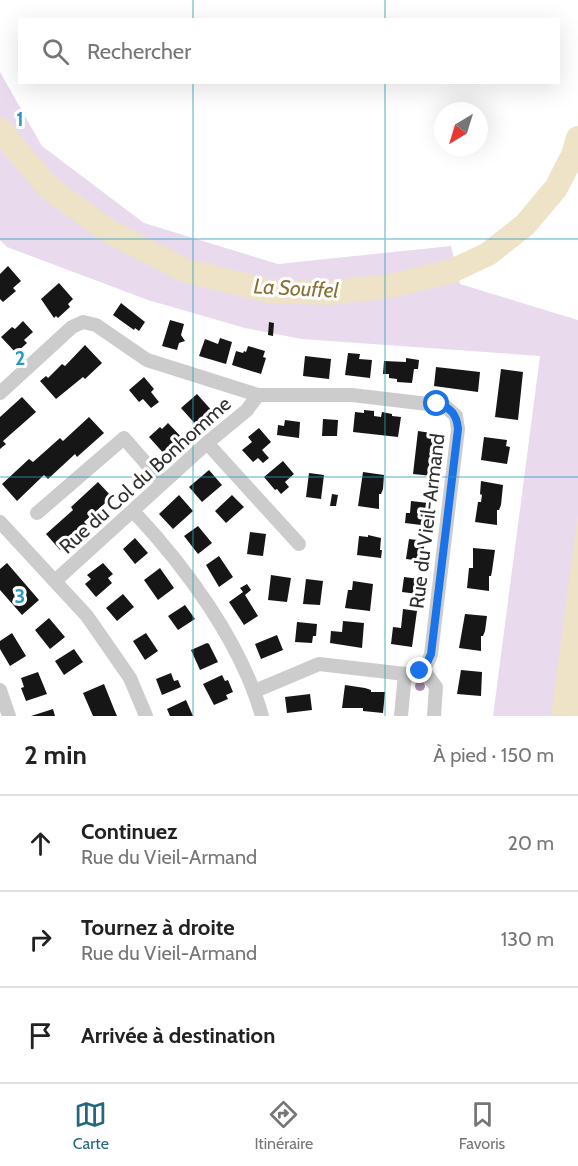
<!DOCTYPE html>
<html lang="fr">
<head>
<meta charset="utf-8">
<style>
  body { margin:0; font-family:Cabin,sans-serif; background:#f6f6f6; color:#222 }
  .compass { position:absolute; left:434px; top:102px; width:54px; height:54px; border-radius:50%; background:#fff; box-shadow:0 6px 24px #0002; rotate:218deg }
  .stop { position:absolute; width:18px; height:18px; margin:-14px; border:4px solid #1a73e8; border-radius:50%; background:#fff }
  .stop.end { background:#1a73e8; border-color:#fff; box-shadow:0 2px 6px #0008 }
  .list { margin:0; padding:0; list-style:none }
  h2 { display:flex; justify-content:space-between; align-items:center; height:78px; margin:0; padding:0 24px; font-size:26px }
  h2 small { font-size:20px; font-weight:400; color:#767676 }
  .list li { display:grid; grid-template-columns:39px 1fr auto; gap:18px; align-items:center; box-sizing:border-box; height:96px; padding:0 24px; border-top:2px solid #e0e0e0 }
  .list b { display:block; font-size:22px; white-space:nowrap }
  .list p { margin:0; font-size:20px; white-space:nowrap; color:#767676 }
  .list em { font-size:20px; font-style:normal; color:#767676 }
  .icon { flex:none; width:33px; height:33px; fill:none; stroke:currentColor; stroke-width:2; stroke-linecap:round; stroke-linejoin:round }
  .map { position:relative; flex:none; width:578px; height:716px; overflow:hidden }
  .search { position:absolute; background:#fff; box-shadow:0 6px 24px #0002; left:18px; right:18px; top:18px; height:66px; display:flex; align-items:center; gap:15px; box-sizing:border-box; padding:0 21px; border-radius:0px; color:#767676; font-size:22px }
  .sheet { height:366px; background:#fff }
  nav { display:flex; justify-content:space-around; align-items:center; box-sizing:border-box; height:84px; border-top:2px solid #e0e0e0; background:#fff; font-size:16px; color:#767676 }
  nav a { display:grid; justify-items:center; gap:3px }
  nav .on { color:#24687f }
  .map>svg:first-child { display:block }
</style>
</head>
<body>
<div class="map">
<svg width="578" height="716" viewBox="0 0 578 716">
  <rect width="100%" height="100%" fill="#fff"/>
  <path fill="#e9dbed" d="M0 72 42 146 144 223 278 264 451 246 460 284 578 320V716H493L540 356 301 339 245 328 148 300 7 247 0 240Z"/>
  <path fill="#eee3c6" d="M578 514V716H551Z"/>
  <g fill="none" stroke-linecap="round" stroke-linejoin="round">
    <path stroke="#eee3c6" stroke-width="24" d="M0 130 48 187 108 231 184 270 268 291 327 293 390 286 452 271 488 254 525 225 556 188 573 155 578 138"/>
  </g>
  <path fill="#161616" d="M8 266 21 281 13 288 16 291 3 302 0 299V274Z
    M59 283 73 299 68 304 70 307 58 318 56 316 54 318 41 299Z
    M121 303 145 322 139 331 135 328 134 330 113 315Z
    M170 320 184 324 181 335 185 341 179 343 177 350 162 346Z
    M23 321 33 332 24 340 27 343 16 353 1 337 12 327 15 329Z
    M269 322 274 323 273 336 268 335Z
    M220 338 232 342 226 364 199 356 205 339 218 344Z
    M85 345 102 363 85 379 83 377 56 399 40 381 46 376 48 378 62 364 65 366Z
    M248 346 265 351 263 357 266 358 261 374 232 365 236 351 243 353 244 351 246 352Z
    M348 353 360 354 359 359 372 360 370 378 345 375Z
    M305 356 331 359 329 379 303 376Z
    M406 358 419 360 418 369H414L412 383 397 382V379L389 378V374H383L384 361 406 362Z
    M436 367 480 372 478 392 434 386Z
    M501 369 523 372 518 420 495 417Z
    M144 377 154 389 151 392 159 402 151 408 143 399 139 402 129 390Z
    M197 394 213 412 197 426 181 408Z
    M22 397 36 412 3 441 6 444 0 449V417Z
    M364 410 374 411V416L381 417 382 412 392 414V416L401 417 398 437 353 432 355 412 364 413Z
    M89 417 104 433 77 457 75 454 48 479 44 475 17 501 2 484 29 459 33 462 60 438 63 441Z
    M323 419 338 420 337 436H322Z
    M285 420 300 422 299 438 277 435 278 425 284 426Z
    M168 423 184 440 166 456 149 437 160 427 162 429Z
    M259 428 271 442 262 450 269 458 263 463 258 458 253 462 242 450 252 442 248 437Z
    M418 431 438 434 432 476 413 474Z
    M484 437 507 440 506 446 510 447 507 464 481 460Z
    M283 461 294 474 285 482 289 487 281 494 277 489 275 490 264 477Z
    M209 470 222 485 202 502 189 487Z
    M363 472 384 475 383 489 381 494H379V509L358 506Z
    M309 473 324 475 321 499 306 497Z
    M481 481 503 485 501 505 499 510H497V525L475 522 478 502H481L482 495 480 494Z
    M98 482 112 497 84 522 87 525 60 550 46 534 73 510 71 507Z
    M332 494 338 495 336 506H330Z
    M179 495 193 511 173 529 159 514Z
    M232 495 244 507 226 523 215 511Z
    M411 501 428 503 426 522H421V525L405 523 406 513H410Z
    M198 526 212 543 198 554 184 536Z
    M250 532 266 534 263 556 247 554Z
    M368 535 381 538 380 550H382L381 558 357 555 359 536 368 537Z
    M135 538 148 553 135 564 123 549Z
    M409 539 425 541 422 561 406 559Z
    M473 548 495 550 492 571 491 576H489V591L467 588 469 568H473Z
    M219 556 233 577 219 587 206 565Z
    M7 563 39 600 22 615 0 590V569Z
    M103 563 113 574 108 578 112 583 96 597 85 584 91 579 87 575Z
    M160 568 174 588 158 600 144 580Z
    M271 575 291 578 287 602 268 600Z
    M404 577 420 579 418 594 402 592Z
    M306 579 323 581 320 605 303 604Z
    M353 581 373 584 370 611 345 608 348 590H352Z
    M247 584 251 590 245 595 258 616 244 625 229 602 243 592 240 588Z
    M123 594 134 607 117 621 106 608Z
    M185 605 195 619 178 630 168 616Z
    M403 609 417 611 412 647 391 644 393 627 401 628Z
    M465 614 487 616 485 631 483 636H481V651L459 648Z
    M49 618 65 637 50 649 35 630Z
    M343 621 364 623 362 648 330 643 331 631 342 632Z
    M297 622 317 624 316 636H313L312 643 295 642Z
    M12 633 26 656 10 666 0 649V641Z
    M146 633 158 651 145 660 133 641Z
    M277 635 283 650 261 659 255 644Z
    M207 643 209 644 218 662 200 670 191 650Z
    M74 649 83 662 64 675 55 661Z
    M461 670 482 672 481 696 457 694Z
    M38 672 47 694 26 701 21 688 24 687 21 678Z
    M171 673 174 681 178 680 181 687 162 695 156 679Z
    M222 675 225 681 228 680 233 692 226 695 228 699 214 705 203 684Z
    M104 684 114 709 117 716H93L83 693Z
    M345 685 365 688 371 690V692H385L383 713 363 711V708H342Z
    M310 694 312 710 287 713 285 697Z
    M186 700 193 716H170L167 709Z
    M53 709 55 716H31Z"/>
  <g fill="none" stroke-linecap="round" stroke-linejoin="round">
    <path stroke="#ccc" stroke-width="14" d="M0 393 72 327 83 322 96 325 147 360 258 395H352L445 406 456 416 458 429 431 654C427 668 419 673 405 674
      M207 443 299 544
      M133 511C185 566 241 642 262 716
      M37 513 124 438 163 483
      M0 522 87 616 130 678 146 716
      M55 581 207 443 247 410 258 395
      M420 671 428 676 436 687 434 716
      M0 690 9 716
      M255 691 319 664 405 674 401 716"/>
  </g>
  <circle fill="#ab92af" cx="420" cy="686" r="5"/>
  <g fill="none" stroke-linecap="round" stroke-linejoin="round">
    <path stroke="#1a73e8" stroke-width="8" d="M420 671 425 667 431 654 458 429C457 415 451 407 437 404"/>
  </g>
  <path fill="none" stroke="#299ac0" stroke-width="1.5" stroke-opacity="0.55" d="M193 0V20M385 0V20M193 82V716M385 82V716M0 239H578M0 477H578"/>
  <g text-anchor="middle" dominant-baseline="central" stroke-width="6" stroke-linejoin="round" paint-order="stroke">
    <g font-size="20" fill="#2f2f2f" stroke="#fff">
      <text transform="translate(145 475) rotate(-42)">Rue du Col du Bonhomme</text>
      <text transform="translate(427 521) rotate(-83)">Rue du Vieil-Armand</text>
    </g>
    <g font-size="21" font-style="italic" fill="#897033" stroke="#fff">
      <text transform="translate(296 288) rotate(3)">La Souffel</text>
    </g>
  </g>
  <g font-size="20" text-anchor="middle" font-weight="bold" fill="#299ac0" stroke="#fff" stroke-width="6" stroke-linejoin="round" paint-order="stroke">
    <text x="20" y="126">1</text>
    <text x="20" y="365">2</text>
    <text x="20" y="603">3</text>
  </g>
</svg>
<svg class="compass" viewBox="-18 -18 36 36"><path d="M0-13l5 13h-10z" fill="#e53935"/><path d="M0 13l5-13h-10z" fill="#767676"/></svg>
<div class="stop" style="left:437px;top:404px"></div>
<div class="stop end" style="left:420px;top:671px"></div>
<div class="search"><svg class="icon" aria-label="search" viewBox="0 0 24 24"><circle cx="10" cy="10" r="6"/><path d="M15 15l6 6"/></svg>Rechercher</div>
</div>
<section class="sheet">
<h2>2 min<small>À pied · 150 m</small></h2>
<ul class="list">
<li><svg class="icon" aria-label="ahead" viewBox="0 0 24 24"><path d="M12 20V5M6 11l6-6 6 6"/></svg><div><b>Continuez</b><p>Rue du Vieil-Armand</p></div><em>20 m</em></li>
<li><svg class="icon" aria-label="right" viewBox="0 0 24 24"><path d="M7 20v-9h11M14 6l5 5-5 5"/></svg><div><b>Tournez à droite</b><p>Rue du Vieil-Armand</p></div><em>130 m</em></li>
<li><svg class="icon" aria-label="arrive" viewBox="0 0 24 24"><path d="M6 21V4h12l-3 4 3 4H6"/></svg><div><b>Arrivée à destination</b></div></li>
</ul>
</section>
<nav>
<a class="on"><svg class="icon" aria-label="map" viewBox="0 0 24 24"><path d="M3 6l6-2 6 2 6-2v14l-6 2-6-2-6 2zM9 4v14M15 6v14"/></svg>Carte</a>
<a><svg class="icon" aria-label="directions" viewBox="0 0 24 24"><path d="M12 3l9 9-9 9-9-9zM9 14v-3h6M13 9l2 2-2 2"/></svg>Itinéraire</a>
<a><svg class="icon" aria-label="saved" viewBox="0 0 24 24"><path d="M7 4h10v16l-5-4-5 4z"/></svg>Favoris</a>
</nav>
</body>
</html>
